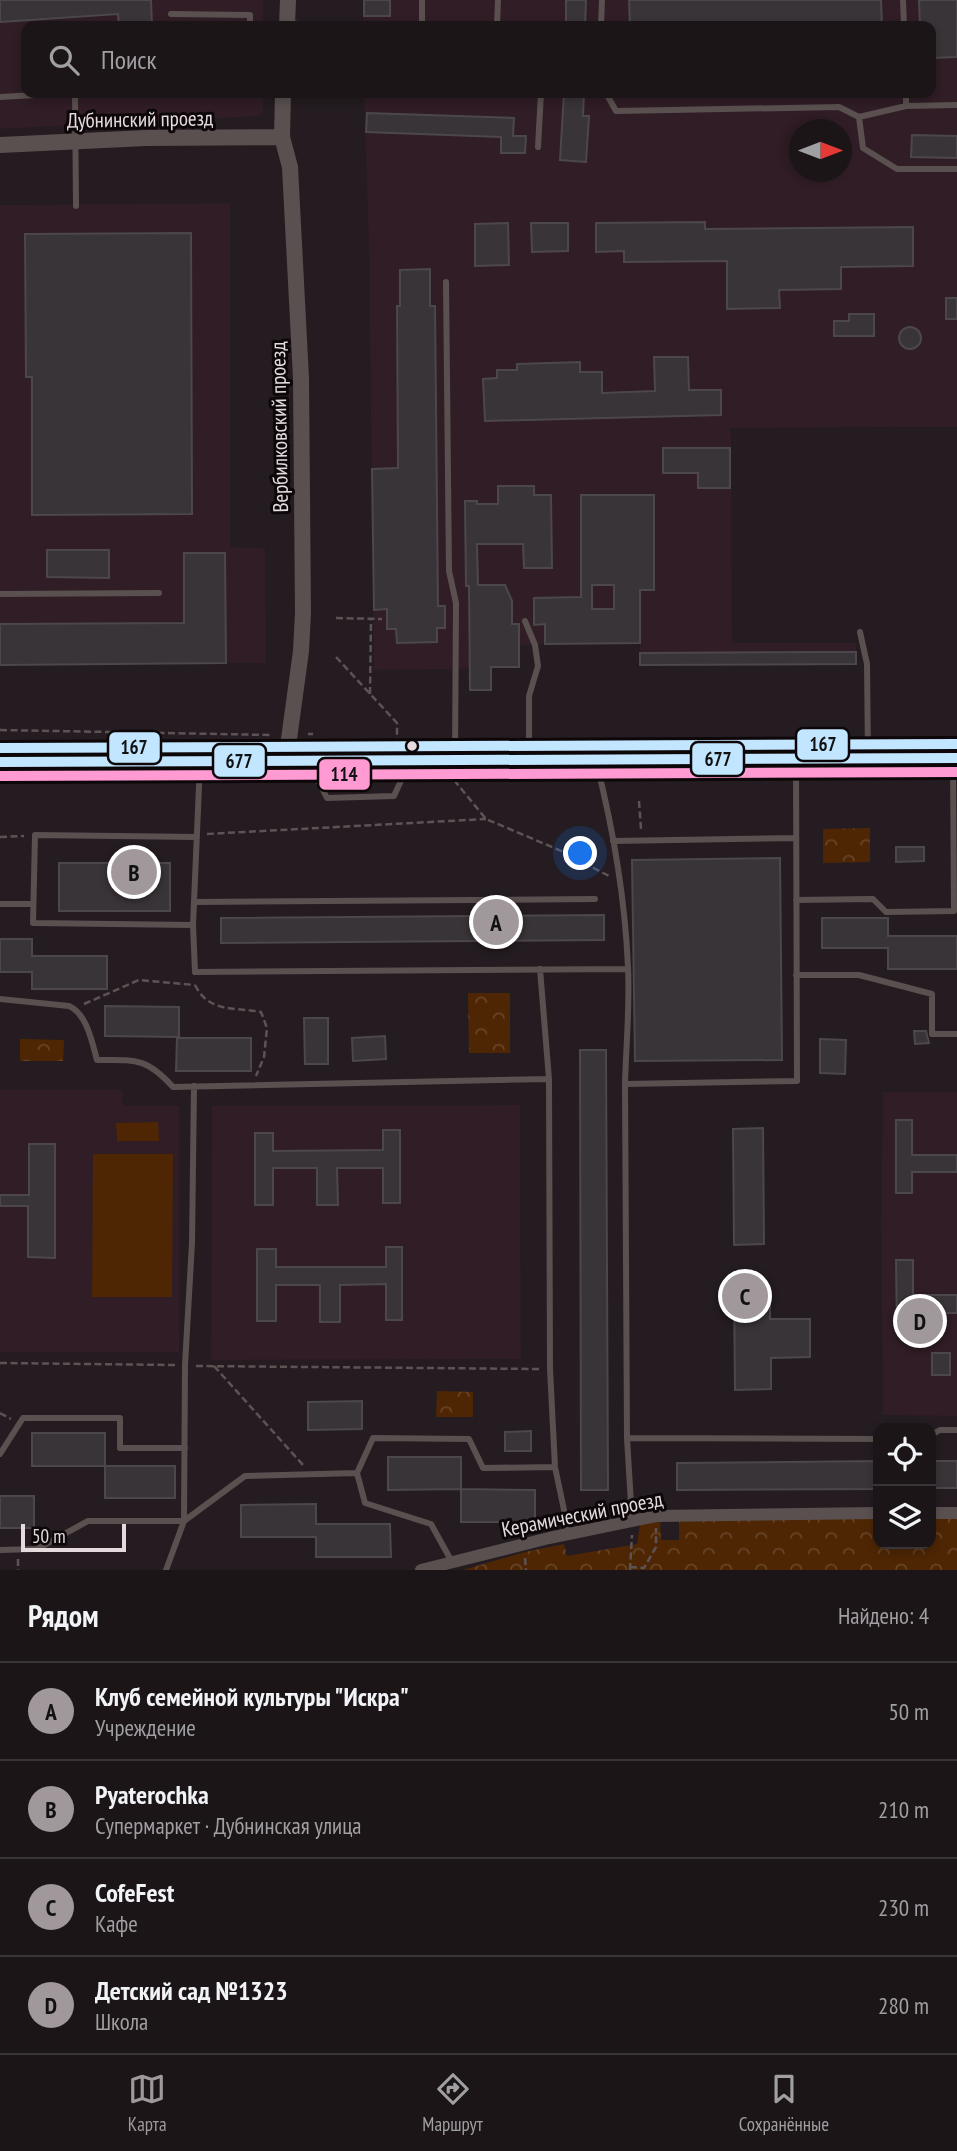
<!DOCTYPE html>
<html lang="ru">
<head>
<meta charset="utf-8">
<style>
  body { margin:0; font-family:"PT Sans Narrow",sans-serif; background:#241e21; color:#f1f3f6 }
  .controls { position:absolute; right:21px; bottom:21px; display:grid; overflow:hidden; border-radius:14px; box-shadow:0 4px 10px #0003 }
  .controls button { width:63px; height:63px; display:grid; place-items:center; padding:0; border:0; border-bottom:2px solid #393437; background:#1b1518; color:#f1f3f6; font:35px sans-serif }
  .compass { position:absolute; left:789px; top:119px; width:63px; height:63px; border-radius:50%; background:#1b1518; box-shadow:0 4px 10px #0003; rotate:90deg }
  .scale { position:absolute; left:21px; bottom:18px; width:105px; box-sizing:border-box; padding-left:7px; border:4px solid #e5dbdf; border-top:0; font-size:19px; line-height:24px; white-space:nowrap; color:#e5dbdf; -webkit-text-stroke:5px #0d0709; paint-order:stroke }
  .you { position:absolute; left:581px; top:854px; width:24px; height:24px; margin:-18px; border:5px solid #fff; border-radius:50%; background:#1a73e8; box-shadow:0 0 0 10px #1a73e833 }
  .badge { display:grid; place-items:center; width:46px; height:46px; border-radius:50%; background:#a1989c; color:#111; font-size:23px; font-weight:700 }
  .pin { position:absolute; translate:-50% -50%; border:4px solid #fff; box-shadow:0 2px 7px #0006 }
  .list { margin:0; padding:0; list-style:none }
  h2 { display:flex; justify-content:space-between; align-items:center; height:91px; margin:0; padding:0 28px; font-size:30px }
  h2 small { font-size:23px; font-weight:400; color:#a09fa2 }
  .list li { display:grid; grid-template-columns:46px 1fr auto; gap:21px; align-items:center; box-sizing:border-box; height:98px; padding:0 28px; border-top:2px solid #393437 }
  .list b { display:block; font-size:26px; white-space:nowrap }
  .list p { margin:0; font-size:23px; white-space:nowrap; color:#a09fa2 }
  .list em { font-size:23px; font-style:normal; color:#a09fa2 }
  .icon { flex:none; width:38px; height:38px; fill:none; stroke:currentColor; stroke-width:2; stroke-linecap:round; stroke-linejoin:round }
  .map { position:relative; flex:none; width:957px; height:1570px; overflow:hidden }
  .search { position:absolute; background:#1b1518; box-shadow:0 4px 10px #0003; left:21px; right:21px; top:21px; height:77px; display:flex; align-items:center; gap:18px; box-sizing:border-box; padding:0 24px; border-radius:14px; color:#a09fa2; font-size:26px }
  .sheet { height:483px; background:#1b1518 }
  nav { display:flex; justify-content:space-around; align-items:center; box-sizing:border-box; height:98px; border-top:2px solid #393437; background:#1b1518; font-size:19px; color:#a09fa2 }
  nav a { display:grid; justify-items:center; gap:4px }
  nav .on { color:#a1989c }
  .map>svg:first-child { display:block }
</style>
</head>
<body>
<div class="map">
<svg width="957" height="1570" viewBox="0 0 957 1570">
  <defs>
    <pattern id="forest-crowns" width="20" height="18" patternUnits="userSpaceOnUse" patternTransform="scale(1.75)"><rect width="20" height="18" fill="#4e2604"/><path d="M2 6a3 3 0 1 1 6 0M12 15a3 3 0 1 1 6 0" fill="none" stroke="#674528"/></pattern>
  </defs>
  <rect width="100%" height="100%" fill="#241c20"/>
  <path fill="#301d26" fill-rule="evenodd" d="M0 0H263V26H26V93H263V110L259 116 0 129Z
    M364 0H957V427L731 428 732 643H856V664L640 665V643L545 644 520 646V668L374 670 369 248 364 93H931V26H363ZM800 130H842V172H800Z
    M230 203V547L265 548 266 663 0 665V205Z
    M0 1090H122L123 1106H179V1352H0Z
    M883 1092H957V1416L883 1415 881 1225Z
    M520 1105 521 1359 211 1360 212 1106Z"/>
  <path fill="#4e2604" d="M158 1122 159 1141H117L116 1123Z
    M93 1154H173L172 1297H92Z"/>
  <path fill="url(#forest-crowns)" d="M870 828V862L823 863V829Z
    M468 993H510V1053H469Z
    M20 1039 64 1040 63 1061H20Z
    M437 1391 473 1392V1417H436Z
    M878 1517V1544H931V1517H957V1570H463L525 1552 564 1544 567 1556 637 1544 640 1524 660 1520 661 1540H679V1520Z"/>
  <path fill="#393438" stroke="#4c474b" stroke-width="2" fill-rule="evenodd" d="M0 0H151L152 26H119L118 14 0 22Z
    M364 0H390V16H364Z
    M566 0H586L585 26H566Z
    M629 0H881L882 26H630Z
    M919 0H957V57L931 58V26H920Z
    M564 93H584L583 116H589L586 162 560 160Z
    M367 113 514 118 513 136H526L525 153H501V137L366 132Z
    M912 135 957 136V158L911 157Z
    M705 222V229L913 227V266L841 267V289L779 290 780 308 727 309V261L624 262V251L596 252V223Z
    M508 223 509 265 475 266V224Z
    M531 223H568V251L532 252Z
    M191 233 192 514 32 515V377H26L25 234Z
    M430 269V306H435L438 606H445V628H437V642L397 643 396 629H387V609L374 610 372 469 398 468 397 306H400V270Z
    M946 298H957V319H946Z
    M849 314H874V336H834V321H849Z
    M899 338a11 11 0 1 1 22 0a11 11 0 1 1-22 0Z
    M654 357H688L689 390H721V415L485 421 483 379 497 378V370H517V364L580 362V372H602V393L655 391Z
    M663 448H730V488H698V473H663Z
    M498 486H534V495H551L552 568H524L523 544H477L478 585H505L512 601V624H519V667H491V690H470L469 586H466L465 501H477V504H498Z
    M581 495H654V590H640V643L545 644V624L534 625V598L581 597ZM592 585H614V609H592Z
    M47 550H109V578L47 577Z
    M184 553H225L226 663 0 665V624L184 623Z
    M830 652H856V664L640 665V653Z
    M896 847H924V861L896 862Z
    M780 858 782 1060 635 1061 632 860Z
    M59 863H170V911H59Z
    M604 915V940L221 943V918Z
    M822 918H888V936H957V969H888V948H822Z
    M0 939H32V956H107V989H32V972H0Z
    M105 1006 179 1007V1037L105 1036Z
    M304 1018H328V1064H305Z
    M914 1031H926L929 1043 915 1044Z
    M385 1036 386 1059 353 1061 352 1038Z
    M177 1038H251V1071H176Z
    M820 1039 846 1040 845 1074 820 1073Z
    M580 1050H606L608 1490H581Z
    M896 1120H912V1155H957V1172H912V1193H896Z
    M763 1128 764 1244 734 1245 733 1129Z
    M383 1130H400V1203H383V1168H337L338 1205H317V1168H273V1205H255V1133H273V1151L383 1150Z
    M29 1144H55V1258L28 1257V1206H0V1195H29Z
    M386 1247H402V1320H386V1284L340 1285V1322H320V1285H276V1321H257V1249H276V1267H386Z
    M896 1260H913V1295H957V1313H913V1333H897Z
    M734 1288H770V1319H810V1357L771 1358V1389L735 1390Z
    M932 1353H950V1375H932Z
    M362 1401V1429L308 1430V1402Z
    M531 1431V1451H505V1432Z
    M32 1433H105V1466H32Z
    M388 1457H461V1489L388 1490Z
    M878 1461V1489L677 1490V1463Z
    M931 1461H957V1488H931Z
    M105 1466H175V1498H105Z
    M461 1489 535 1490V1522H461Z
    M0 1496H34V1528H0Z
    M316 1504V1524H390L391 1557H316V1537H241V1505Z"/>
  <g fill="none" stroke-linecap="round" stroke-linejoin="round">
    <path stroke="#5c5355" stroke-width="2.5" stroke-dasharray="7 3.5" stroke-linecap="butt" d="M336 618 382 619
      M336 657 397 723V744
      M370 694 371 619
      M0 730 272 735
      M308 734H313
      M412 780H454L486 819 559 850 609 876
      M639 801 641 829
      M207 834 486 819
      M0 837 24 836
      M195 985C209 1013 234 1007 261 1012L267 1028 264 1057 256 1076
      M84 1004 139 980 195 985
      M0 1363 175 1365
      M196 1366 539 1369
      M214 1366 303 1465
      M0 1413 11 1419
      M525 1558 526 1570
      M18 1559V1570
      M630 1567 644 1568 656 1547V1528
      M630 1570 632 1535"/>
    <path stroke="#5a5050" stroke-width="6" d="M903 0 904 26
      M171 14 250 15V26
      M289 23 319 26
      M422 26V0
      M497 26 498 0
      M601 26 602 0
      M75 93 76 206
      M606 93 616 111 839 107 859 117 906 106 957 105
      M906 93V106
      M0 97 72 93
      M859 117 863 148 897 169H957
      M538 147 541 93
      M446 282 449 571 456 603 455 758
      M0 594 159 593
      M525 621 535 645 538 666 529 696V758
      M860 632 867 664 868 756
      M596 761C613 828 625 898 628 967 630 1006 626 1045 625 1084L797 1081 796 760
      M200 763 193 925 195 972 628 969
      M309 763 327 798 394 796 409 763
      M613 841 796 838
      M796 900 873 899 886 912 954 911 953 758
      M194 902 595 899
      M0 904H33
      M193 925 33 923 35 835 197 837
      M540 969 549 1079 550 1369 555 1467 569 1534
      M796 975H859L932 994V1034H957
      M0 999 69 1006C87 1014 92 1042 97 1060 135 1060 146 1057 173 1087L549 1079
      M625 1084 627 1438 632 1520
      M931 1435 940 1430H957
      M627 1438 878 1439
      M0 1454 23 1418H120V1448H185
      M357 1473 365 1503 431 1524 452 1562
      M0 1550 37 1549 88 1521H184L245 1476 357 1473 373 1438 469 1439 483 1468 555 1467
      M166 1570 184 1521 185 1365 192 1243 194 1086"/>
    <path stroke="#5a5050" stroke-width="12" d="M931 1513H957
      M421 1570 549 1538 656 1516 878 1513"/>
    <path stroke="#5a5050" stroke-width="16" d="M287 26 288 0
      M283 93 282 137 290 167 301 378 303 613 301 651 286 761
      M0 145 146 138 282 137
      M0 762 957 758"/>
    <g stroke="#0d0709" stroke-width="16">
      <path id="bus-1" d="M0 762 957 758"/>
    </g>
    <g stroke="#0d0709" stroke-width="16">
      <path id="bus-2" d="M0 776 957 772"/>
    </g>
    <g stroke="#0d0709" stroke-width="16">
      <path id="bus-3" d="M0 748 957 744"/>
    </g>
    <use href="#bus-1" stroke="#c2e6ff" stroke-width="10"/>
    <use href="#bus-2" stroke="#ff9ad2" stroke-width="10"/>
    <use href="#bus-3" stroke="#c2e6ff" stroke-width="10"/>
  </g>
  <circle fill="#e5dbdf" stroke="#0d0709" stroke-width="2.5" cx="412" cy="746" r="6"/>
  <g text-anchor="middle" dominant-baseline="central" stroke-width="6" stroke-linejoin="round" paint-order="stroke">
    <g font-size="21" fill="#e5dbdf" stroke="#0d0709">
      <text transform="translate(140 119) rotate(-1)">Дубнинский проезд</text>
      <text transform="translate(279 427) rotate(-91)">Вербилковский проезд</text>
      <text transform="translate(582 1514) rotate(-11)">Керамический проезд</text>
    </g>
  </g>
  <g stroke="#0d0709" stroke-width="2.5">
    <rect x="796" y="728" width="53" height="33" rx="7" fill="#c2e6ff"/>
    <rect x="108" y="731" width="53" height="33" rx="7" fill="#c2e6ff"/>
    <rect x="691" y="742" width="53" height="34" rx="7" fill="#c2e6ff"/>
    <rect x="213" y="744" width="53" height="34" rx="7" fill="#c2e6ff"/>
    <rect x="318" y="758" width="53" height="33" rx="7" fill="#ff9ad2"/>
  </g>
  <g font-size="19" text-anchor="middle" font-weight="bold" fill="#111">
    <text x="823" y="751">167</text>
    <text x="134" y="754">167</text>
    <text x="718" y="766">677</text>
    <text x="239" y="768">677</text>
    <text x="344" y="781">114</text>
  </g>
</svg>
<div class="controls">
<button><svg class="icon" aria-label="locate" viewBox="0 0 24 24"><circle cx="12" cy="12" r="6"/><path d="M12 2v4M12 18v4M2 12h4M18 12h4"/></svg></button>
<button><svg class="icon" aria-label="layers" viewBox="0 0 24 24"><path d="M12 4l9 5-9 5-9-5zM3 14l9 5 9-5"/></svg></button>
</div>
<svg class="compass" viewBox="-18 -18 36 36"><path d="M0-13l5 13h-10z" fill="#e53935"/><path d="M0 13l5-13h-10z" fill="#a09fa2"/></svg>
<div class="scale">50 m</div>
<div class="you"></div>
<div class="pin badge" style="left:496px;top:922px">A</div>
<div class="pin badge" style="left:134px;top:872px">B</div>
<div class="pin badge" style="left:745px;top:1296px">C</div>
<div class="pin badge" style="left:920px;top:1321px">D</div>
<div class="search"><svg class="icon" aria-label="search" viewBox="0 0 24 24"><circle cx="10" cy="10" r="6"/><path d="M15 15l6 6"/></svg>Поиск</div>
</div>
<section class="sheet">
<h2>Рядом<small>Найдено: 4</small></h2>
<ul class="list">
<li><span class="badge">A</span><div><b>Клуб семейной культуры &quot;Искра&quot;</b><p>Учреждение</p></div><em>50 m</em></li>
<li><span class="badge">B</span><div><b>Pyaterochka</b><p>Супермаркет · Дубнинская улица</p></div><em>210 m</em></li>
<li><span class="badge">C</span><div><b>CofeFest</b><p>Кафе</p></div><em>230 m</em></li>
<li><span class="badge">D</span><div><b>Детский сад №1323</b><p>Школа</p></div><em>280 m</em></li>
</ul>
</section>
<nav>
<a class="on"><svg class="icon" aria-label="map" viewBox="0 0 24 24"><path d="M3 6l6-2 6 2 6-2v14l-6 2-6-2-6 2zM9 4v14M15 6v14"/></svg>Карта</a>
<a><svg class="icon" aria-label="directions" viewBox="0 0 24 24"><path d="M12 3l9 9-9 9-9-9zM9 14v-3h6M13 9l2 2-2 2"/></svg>Маршрут</a>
<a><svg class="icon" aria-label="saved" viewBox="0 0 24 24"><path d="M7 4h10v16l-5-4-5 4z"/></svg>Сохранённые</a>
</nav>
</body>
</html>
